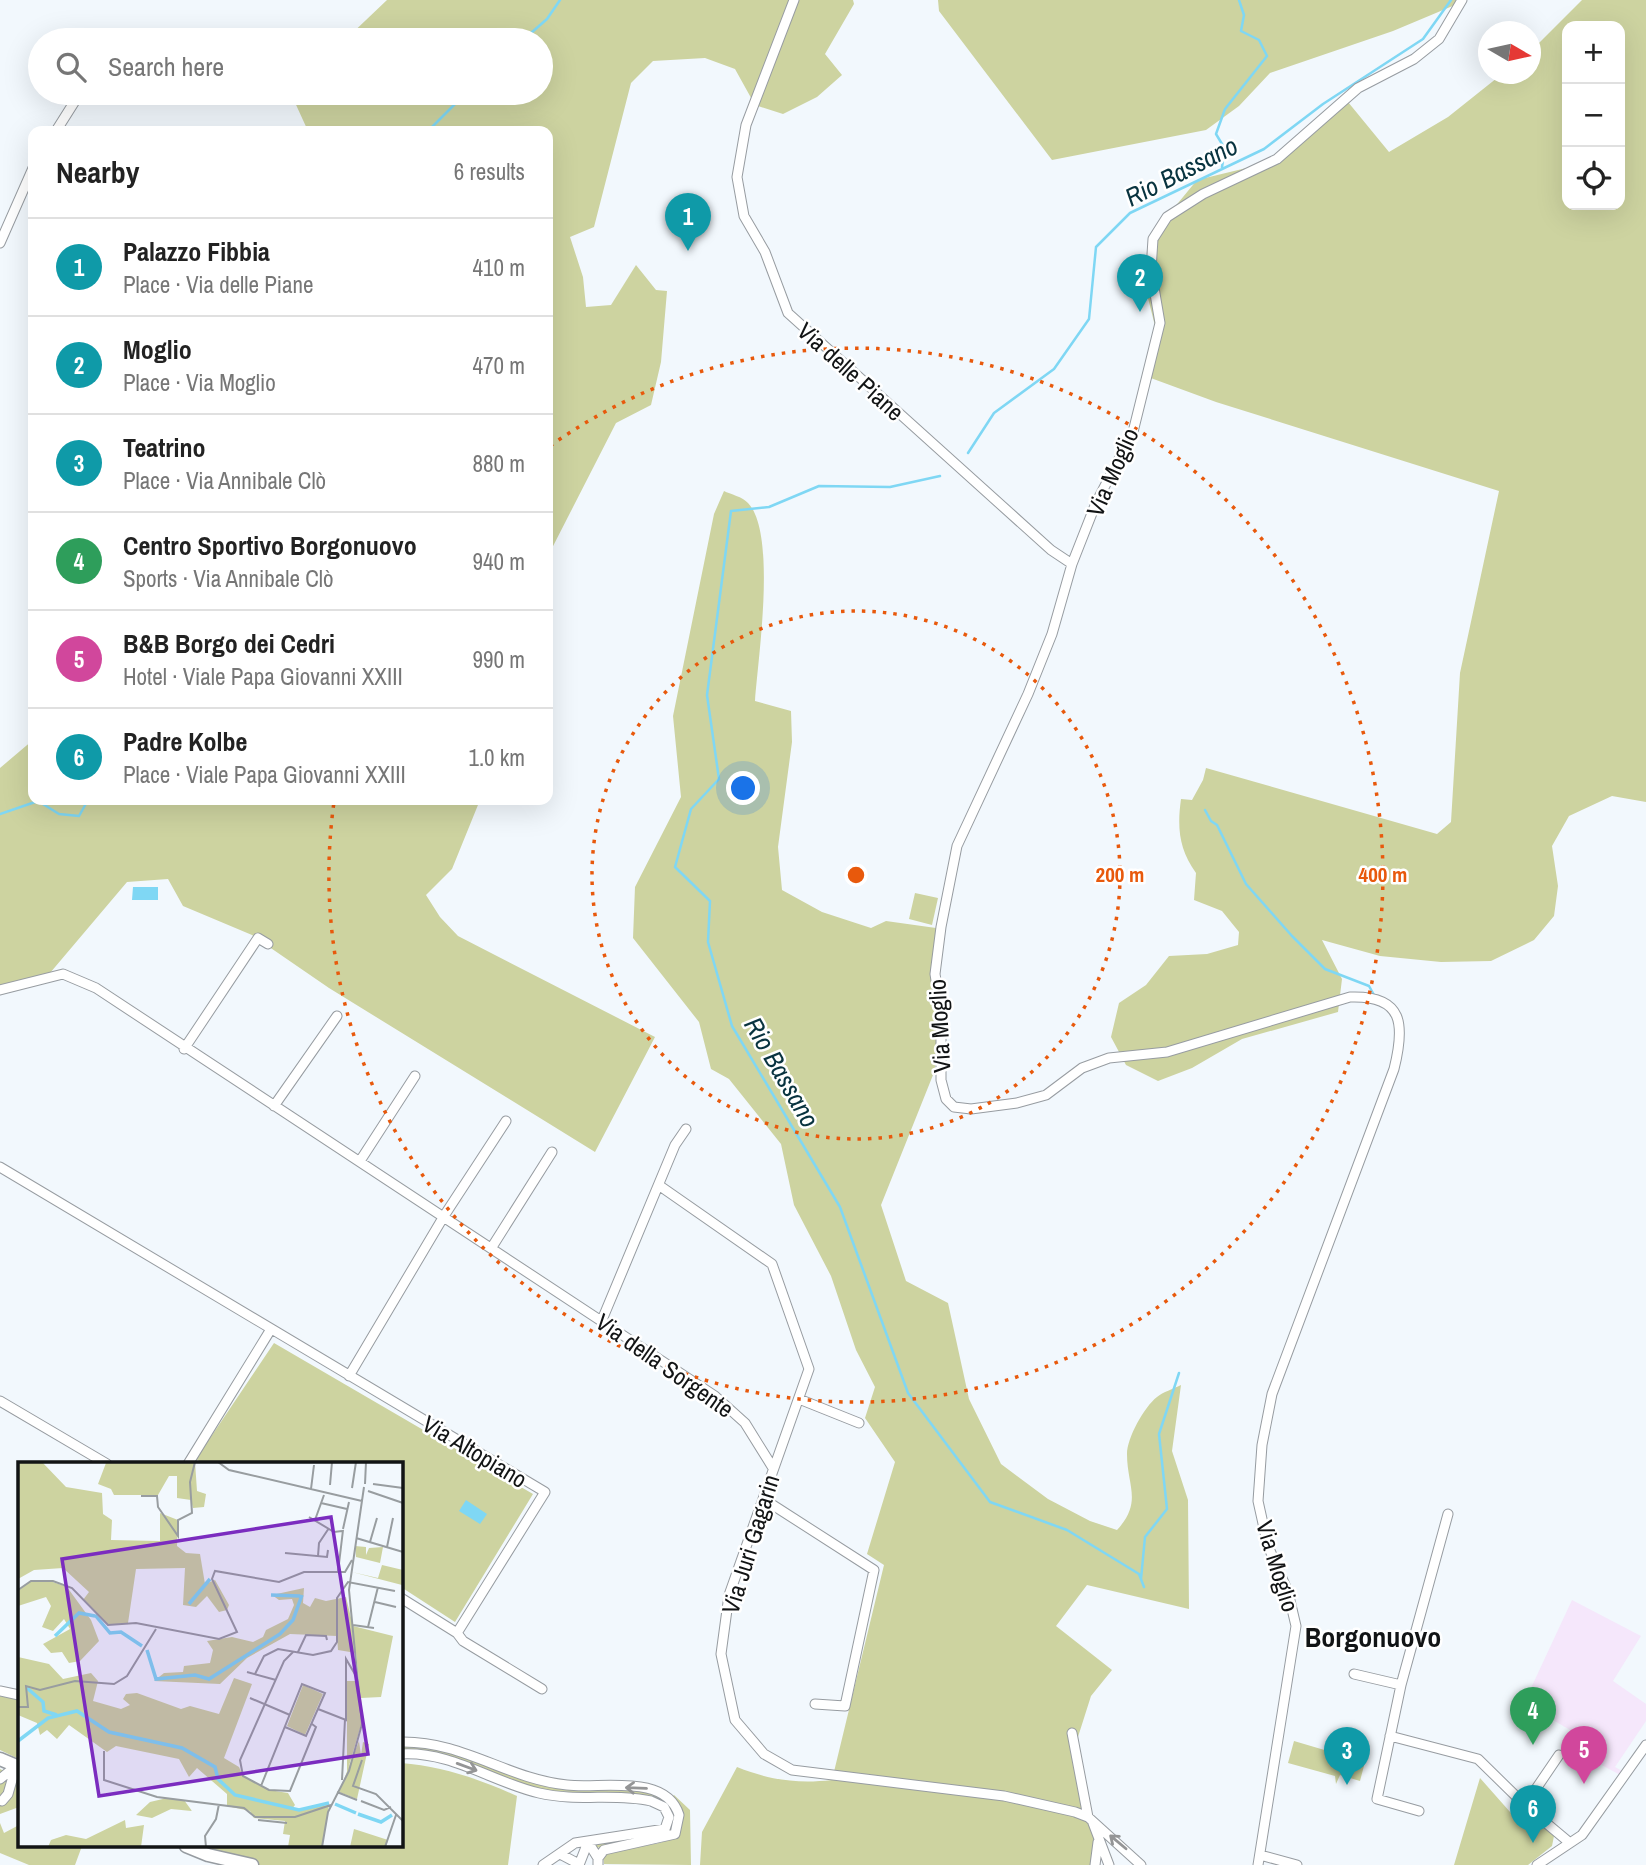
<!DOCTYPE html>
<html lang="en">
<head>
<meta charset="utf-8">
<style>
  body { margin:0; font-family:"Archivo Narrow",sans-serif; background:#f2f2f2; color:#222 }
  .controls { position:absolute; right:21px; top:21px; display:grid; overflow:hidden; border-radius:14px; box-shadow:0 7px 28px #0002 }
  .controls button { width:63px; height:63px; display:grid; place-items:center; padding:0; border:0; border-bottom:2px solid #e0e0e0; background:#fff; color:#222; font:35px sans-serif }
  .compass { position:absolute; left:1478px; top:21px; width:63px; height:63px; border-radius:50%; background:#fff; box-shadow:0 7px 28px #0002; rotate:99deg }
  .you { position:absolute; left:744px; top:789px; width:24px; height:24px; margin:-18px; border:5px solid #fff; border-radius:50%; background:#1a73e8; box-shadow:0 0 0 10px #1a73e833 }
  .badge { display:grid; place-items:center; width:46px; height:46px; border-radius:50%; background:#9a2c8b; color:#fff; font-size:23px; font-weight:700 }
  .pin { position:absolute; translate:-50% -58px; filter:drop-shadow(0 2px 4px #0008) }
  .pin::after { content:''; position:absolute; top:37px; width:24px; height:21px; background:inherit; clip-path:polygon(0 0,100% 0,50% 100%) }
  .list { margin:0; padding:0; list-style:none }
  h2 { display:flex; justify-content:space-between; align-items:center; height:91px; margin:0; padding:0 28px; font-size:30px }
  h2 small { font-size:23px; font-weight:400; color:#767676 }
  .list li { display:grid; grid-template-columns:46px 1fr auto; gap:21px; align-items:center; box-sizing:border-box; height:98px; padding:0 28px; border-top:2px solid #e0e0e0 }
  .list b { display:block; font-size:26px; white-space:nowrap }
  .list p { margin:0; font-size:23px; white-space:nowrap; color:#767676 }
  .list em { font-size:23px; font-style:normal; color:#767676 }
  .icon { flex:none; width:38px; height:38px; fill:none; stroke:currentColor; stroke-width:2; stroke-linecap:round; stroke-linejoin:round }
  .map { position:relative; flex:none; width:1646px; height:1865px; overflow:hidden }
  .search { position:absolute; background:#fff; box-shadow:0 7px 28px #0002; left:28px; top:28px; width:525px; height:77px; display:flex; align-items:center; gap:18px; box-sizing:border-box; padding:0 24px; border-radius:38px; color:#767676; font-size:26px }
  .panel { position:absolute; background:#fff; box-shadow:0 7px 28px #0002; left:28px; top:126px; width:525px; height:679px; border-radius:14px }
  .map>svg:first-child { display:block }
</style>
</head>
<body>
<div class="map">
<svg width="1646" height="1865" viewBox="0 0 1646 1865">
  <rect width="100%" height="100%" fill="#f2f8fd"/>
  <path fill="#f5e7fb" d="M1572 1600 1641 1636 1613 1681 1646 1704V1721L1615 1767 1626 1773 1624 1777 1562 1744 1570 1730 1524 1703Z"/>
  <path fill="#cdd3a0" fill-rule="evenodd" d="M387 0H853L854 4 825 54 842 75 817 97 783 114 755 105 735 69 705 58 653 61 631 83 594 227 570 237 583 277 586 307 611 305 636 265 656 290 667 291 661 362 651 405 616 423 548 556V131H308L292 96 294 93H541V40H345Z
    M938 0H1458L1455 5 1393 31 1270 73 1239 106 1206 130 1052 160 939 11Z
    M1582 0H1646V802L1612 796 1569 816 1552 846 1558 886 1554 916 1534 940 1491 961 1441 962 1380 956 1322 940 1342 979 1338 1012 1242 1039 1192 1068 1158 1081 1126 1065 1111 1037 1119 1003 1146 985 1169 956 1207 954 1238 945 1239 932 1222 911 1194 900 1196 873C1179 849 1177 828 1181 799L1192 800 1203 780 1206 768 1437 834 1451 822 1460 673 1499 491 1216 402 1148 377 1157 334 1146 290 1150 242 1169 214 1197 180 1275 161 1348 102 1389 152 1448 117 1502 74H1530L1531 51ZM1567 26H1620V205H1567Z
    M724 491C730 494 743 497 748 503 777 533 758 659 755 701L791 711 792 742 778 847 782 890 822 912 871 928 886 921 936 928 932 970 937 1018 935 1070 881 1205 906 1281 948 1303 969 1399 1001 1464 1048 1499 1090 1521 1117 1530C1143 1502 1127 1486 1127 1454 1127 1438 1144 1407 1157 1397 1163 1392 1173 1389 1181 1385L1172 1451 1188 1500 1189 1609 1087 1585 1056 1626 1112 1670 1091 1696 1077 1740 1094 1832 1093 1865H700L702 1832 737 1767C770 1780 797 1784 832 1780L884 1565 867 1554 895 1462 865 1418 875 1387 856 1350 831 1276 794 1205 781 1144 729 1079 711 1069 699 1022 633 938 635 887 681 797 673 716 714 514Z
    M33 740V800H480L452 869 426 895 440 917 458 936 655 1037 595 1152 329 988 252 935 183 906 168 879 127 882 50 973 0 988V768Z
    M915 893 938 898 932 925 909 919Z
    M274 1343 533 1494 455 1622 401 1587V1464H205L196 1459Z
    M0 1696 19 1700V1759L0 1750Z
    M1294 1741 1365 1762 1360 1781 1340 1775 1336 1784 1335 1776 1288 1763Z
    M401 1746 435 1747 560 1788 653 1792 671 1805 676 1817 672 1834 596 1848 595 1844 665 1833 672 1828C673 1813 667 1807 655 1798L542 1790 401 1751Z
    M401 1763C442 1766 479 1779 517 1796L508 1865H248L199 1846H401Z
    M0 1769 19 1778V1807L0 1814Z
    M1480 1778 1518 1821 1531 1817 1554 1836 1552 1846 1528 1865H1454Z
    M674 1795 690 1810 691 1865 604 1864 603 1856C625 1842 656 1851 678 1834L683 1818 672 1797Z
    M0 1823 4 1833 19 1825V1846H82L75 1865H29L0 1853Z"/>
  <path fill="#7fd7f4" d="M133 887H158V900H132Z
    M466 1500 487 1514 480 1524 459 1511Z"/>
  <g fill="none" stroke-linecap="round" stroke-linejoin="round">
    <path stroke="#7fd7f4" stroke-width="2.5" d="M523 40 547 19 560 0
      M428 131 466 93
      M1222 167 1225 149 1216 134 1225 109 1267 56 1259 40 1241 31 1244 15 1239 0
      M968 453 994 413 1054 369 1089 319 1096 247 1130 213 1264 149 1323 104 1423 39 1451 0
      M940 476 890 487 819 486 769 507 731 511 707 695 719 779 691 809 675 867 710 901 708 942 732 1026 840 1207 908 1393 990 1502 1067 1530 1139 1574 1144 1587
      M1205 810 1211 821 1217 825 1246 884 1292 936 1325 969 1369 986 1374 995
      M0 814 38 801 59 814 79 816 88 800
      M1141 1579 1145 1537 1167 1509 1159 1434 1179 1373"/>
    <g stroke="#979ca1" stroke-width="11">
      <path id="street" d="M794 0 746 125 737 177 744 216 765 252 788 313 1051 550 1072 564
        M56 131 80 93
        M0 243 33 168
        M0 990 63 974 96 988 715 1396 745 1423 773 1468
        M184 1049 258 938 268 944
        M274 1106 337 1016
        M360 1161 415 1076
        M0 1167 545 1492 457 1633 401 1598
        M660 1186 772 1264 809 1369 729 1595 721 1654 735 1720 764 1754 792 1770 1004 1796 1075 1812 1088 1817 1141 1865
        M492 1247 552 1152
        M602 1320 675 1145 686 1129
        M349 1376 444 1216 506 1121
        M799 1399 859 1423
        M0 1401 107 1464
        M188 1464 271 1329
        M765 1500 874 1570 845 1706 815 1704
        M457 1633 463 1641 542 1689
        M1354 1674 1401 1685
        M0 1691 19 1695
        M1072 1733 1088 1817
        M1390 1736 1478 1759 1527 1807 1570 1843
        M401 1742C464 1741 507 1779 567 1785 601 1789 666 1773 679 1815L675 1834 604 1850 598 1858V1865
        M401 1754C451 1751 492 1782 539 1793 577 1802 616 1793 651 1801L664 1807 669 1817 665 1829 575 1843 543 1865
        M0 1779 16 1766
        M2 1801 8 1794 16 1766
        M1525 1805 1559 1755
        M1419 1811 1377 1799 1401 1685 1448 1514
        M1093 1823 1109 1865
        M560 1854 579 1864
        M1260 1855 1297 1865
        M579 1865 588 1842 598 1858
        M1095 1865 1098 1842
        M1258 1865 1296 1626 1288 1592 1268 1546 1258 1501 1262 1445 1272 1394 1394 1069C1405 1025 1404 995 1350 997L1167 1052 1109 1058 1082 1068 1046 1095 1017 1103 971 1109 954 1107 946 1099 941 1080V1012L935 974 941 927 957 846 1028 694 1052 634 1072 564 1096 503 1133 432 1160 323 1151 270 1153 239 1167 217 1203 194 1277 159 1358 88 1414 59 1439 39 1462 0
        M1537 1865 1582 1835 1646 1745"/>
    </g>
    <g stroke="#979ca1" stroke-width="15">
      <path id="secondary" d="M0 1759 19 1767
        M186 1846 208 1855 252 1865"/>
    </g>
    <use href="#street" stroke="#fff" stroke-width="9"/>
    <use href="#secondary" stroke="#fff" stroke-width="12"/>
  </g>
  <defs><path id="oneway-shaft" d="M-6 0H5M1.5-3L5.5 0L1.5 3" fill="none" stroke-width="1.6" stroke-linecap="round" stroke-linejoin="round" transform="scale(1.75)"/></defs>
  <g stroke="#949596">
    <use href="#oneway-shaft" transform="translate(467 1767) rotate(20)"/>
    <use href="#oneway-shaft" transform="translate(636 1788) rotate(-178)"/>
    <use href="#oneway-shaft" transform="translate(1118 1842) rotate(-140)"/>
  </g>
  <g fill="none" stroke="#e8590c" stroke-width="3.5" stroke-dasharray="3.5 7">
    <circle cx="856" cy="875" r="264"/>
    <path d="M550 446A527 527 0 1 1 334 802"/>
  </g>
  <g text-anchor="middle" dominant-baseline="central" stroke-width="5" stroke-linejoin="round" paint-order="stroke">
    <g font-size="24" fill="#121415" stroke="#fff">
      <text transform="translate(851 371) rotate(42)">Via delle Piane</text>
      <text transform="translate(1112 472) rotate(-66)">Via Moglio</text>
      <text transform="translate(939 1026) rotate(-93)">Via Moglio</text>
      <text transform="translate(665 1365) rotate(35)">Via della Sorgente</text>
      <text transform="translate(475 1451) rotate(31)">Via Altopiano</text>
      <text transform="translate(750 1544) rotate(-73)">Via Juri Gagarin</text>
      <text transform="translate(1278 1566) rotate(73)">Via Moglio</text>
    </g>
    <g font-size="26" font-style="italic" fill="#08333f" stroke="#fff">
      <text transform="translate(1181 171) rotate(-27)">Rio Bassano</text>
      <text transform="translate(782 1072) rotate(60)">Rio Bassano</text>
    </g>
    <g font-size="28" font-weight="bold" fill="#121415" stroke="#fff">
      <text x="1373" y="1637">Borgonuovo</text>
    </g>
  </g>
  <g transform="translate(18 1462)">
    <rect width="385" height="385" fill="#f2f8fd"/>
    <path d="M0 0H24L48 25 84 31 85 52 94 58 93 78 142 79V51L160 58 159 84 168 91 182 92 187 122 197 118 211 143 209 148 201 150 189 134 178 145 165 143 167 106 118 107 110 161 90 163 65 138 71 130 45 106 16 108 0 117ZM83 0H177L179 29 188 32 186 45 175 46 173 38 159 36V14H151L140 33H96L93 27 80 22 88 1ZM337 84 348 85V93L351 86 365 85 362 101 338 95ZM364 103 385 108 384 123 334 110 360 116ZM32 119 49 125 73 158 81 179 62 199 51 201 44 190 33 191 25 182 52 167 46 157 35 169 24 165 33 144 28 135 0 144V129L11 120ZM286 126 285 141 292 145 297 136 308 139 328 135 335 164 375 174 363 235 343 236 345 256 329 311V219H341L338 191 320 188 319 174 272 172 229 196 202 222 136 219 146 211 165 210 166 204 192 201 195 188 189 179 214 175 235 180 245 175 248 168 270 157 276 143 274 137 261 138 254 133ZM0 195 31 202 45 217 73 211 80 219 75 239 103 247 112 243 105 237 108 232 119 231 163 247 172 244 201 252 216 216 234 222 206 296 221 305 225 314 251 328 270 331 277 343 273 348 311 343 304 385H270L272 373 265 372 267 359 236 356 232 349 209 344V332L179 306 171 315 161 297 98 284 89 290 51 263 39 277 29 268 22 273 19 261 0 253ZM285 223 305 232 287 273 269 264ZM341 279 343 293 345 280 351 282 339 337 321 330ZM149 336 166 338 174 349 153 347 134 356 118 353 132 340ZM107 358 108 366 126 363 123 385H30L33 378 48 373 68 377ZM336 367 370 378 368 385H332Z" fill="#cdd3a0"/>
    <path fill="none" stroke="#7fd7f4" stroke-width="3.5" d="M253 133 282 134M171 142 192 117M77 153 92 171 103 170 124 184M37 174 61 151 77 154M129 188 138 217 177 213 191 217 262 172 275 158 284 133M9 226 25 240 26 249 39 253M0 279 30 256 59 249 91 270 164 286 197 305 200 317 217 333 281 348 311 341M317 342 338 351M340 352 363 360 374 353"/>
    <path fill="none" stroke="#989da0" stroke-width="2" d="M200 0 211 8 344 39M347 22 348 0M355 22 385 26M312 23 314 0M334 26 338 0M293 27 296 3M350 29 385 41M123 34H139L140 45 160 74V58L174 51 172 20 177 0M303 41 329 47M291 55 316 70 324 69M297 58 306 33M325 67 331 40M338 76 385 90M352 80 359 56M369 85 375 56M267 91 309 95 310 88M300 94 301 81 311 66M320 110 325 68M0 128 13 119H35L54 126 90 163 118 161 201 177 219 170 194 117 197 109 261 120 286 110H327L334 98M357 140 378 145M335 163 356 166M350 165 360 125M275 190 266 199 222 298 225 314 251 328 272 329 298 265 294 262M280 190 288 173 308 174 309 178M229 210 258 218M237 212 246 194 260 187 295 193 313 189 319 180V136L330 120 377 129M232 236 272 253M0 245H10L8 224 22 228 57 219 96 222 109 214 138 167M300 247 328 258V197L338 214M86 289V318L139 335 226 346 237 355M344 298 335 324 358 332 385 359M324 318 327 257M243 324 284 222 307 231 288 274 267 265M319 330 339 338M343 339 366 348 373 345M237 355H277L313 343M240 358 269 361M188 385 187 374 198 357 201 342M304 385 310 350 331 309 344 262 331 128 346 25M367 385 378 353"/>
    <path fill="#7b2cbf" fill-opacity="0.15" stroke="#7b2cbf" stroke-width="3.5" d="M313 55 350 292 81 334 44 97Z"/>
    <rect width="385" height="385" fill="none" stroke="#121415" stroke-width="3.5"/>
  </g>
  <circle cx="856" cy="875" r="10" fill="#e8590c" stroke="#fff" stroke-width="3.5"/>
  <g font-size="21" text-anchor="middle" font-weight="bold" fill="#e8590c" stroke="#fff" stroke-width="5" stroke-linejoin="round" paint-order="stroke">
    <text x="1120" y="882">200 m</text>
    <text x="1383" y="882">400 m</text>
  </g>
</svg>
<div class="controls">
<button>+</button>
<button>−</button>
<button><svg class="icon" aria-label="locate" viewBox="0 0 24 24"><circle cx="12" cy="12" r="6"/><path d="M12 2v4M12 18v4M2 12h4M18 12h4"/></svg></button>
</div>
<svg class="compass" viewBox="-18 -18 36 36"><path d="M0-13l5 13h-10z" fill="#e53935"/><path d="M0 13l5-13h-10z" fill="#767676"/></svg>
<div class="you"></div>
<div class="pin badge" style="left:688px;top:251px;background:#0f9aa8">1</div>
<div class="pin badge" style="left:1140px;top:312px;background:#0f9aa8">2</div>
<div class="pin badge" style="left:1347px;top:1785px;background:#0f9aa8">3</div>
<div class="pin badge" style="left:1533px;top:1745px;background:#2e9e5b">4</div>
<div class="pin badge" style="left:1584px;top:1784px;background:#d1479c">5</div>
<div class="pin badge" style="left:1533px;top:1843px;background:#0f9aa8">6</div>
<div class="search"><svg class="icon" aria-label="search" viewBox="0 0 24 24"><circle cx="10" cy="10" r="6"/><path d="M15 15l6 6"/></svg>Search here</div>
<section class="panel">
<h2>Nearby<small>6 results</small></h2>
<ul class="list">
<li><span class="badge" style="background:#0f9aa8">1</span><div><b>Palazzo Fibbia</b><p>Place · Via delle Piane</p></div><em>410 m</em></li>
<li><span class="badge" style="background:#0f9aa8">2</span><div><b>Moglio</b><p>Place · Via Moglio</p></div><em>470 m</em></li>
<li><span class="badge" style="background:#0f9aa8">3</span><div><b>Teatrino</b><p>Place · Via Annibale Clò</p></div><em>880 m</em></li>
<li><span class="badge" style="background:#2e9e5b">4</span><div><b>Centro Sportivo Borgonuovo</b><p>Sports · Via Annibale Clò</p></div><em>940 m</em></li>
<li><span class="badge" style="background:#d1479c">5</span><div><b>B&amp;B Borgo dei Cedri</b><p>Hotel · Viale Papa Giovanni XXIII</p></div><em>990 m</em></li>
<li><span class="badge" style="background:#0f9aa8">6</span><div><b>Padre Kolbe</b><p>Place · Viale Papa Giovanni XXIII</p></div><em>1.0 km</em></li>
</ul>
</section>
</div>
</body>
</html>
